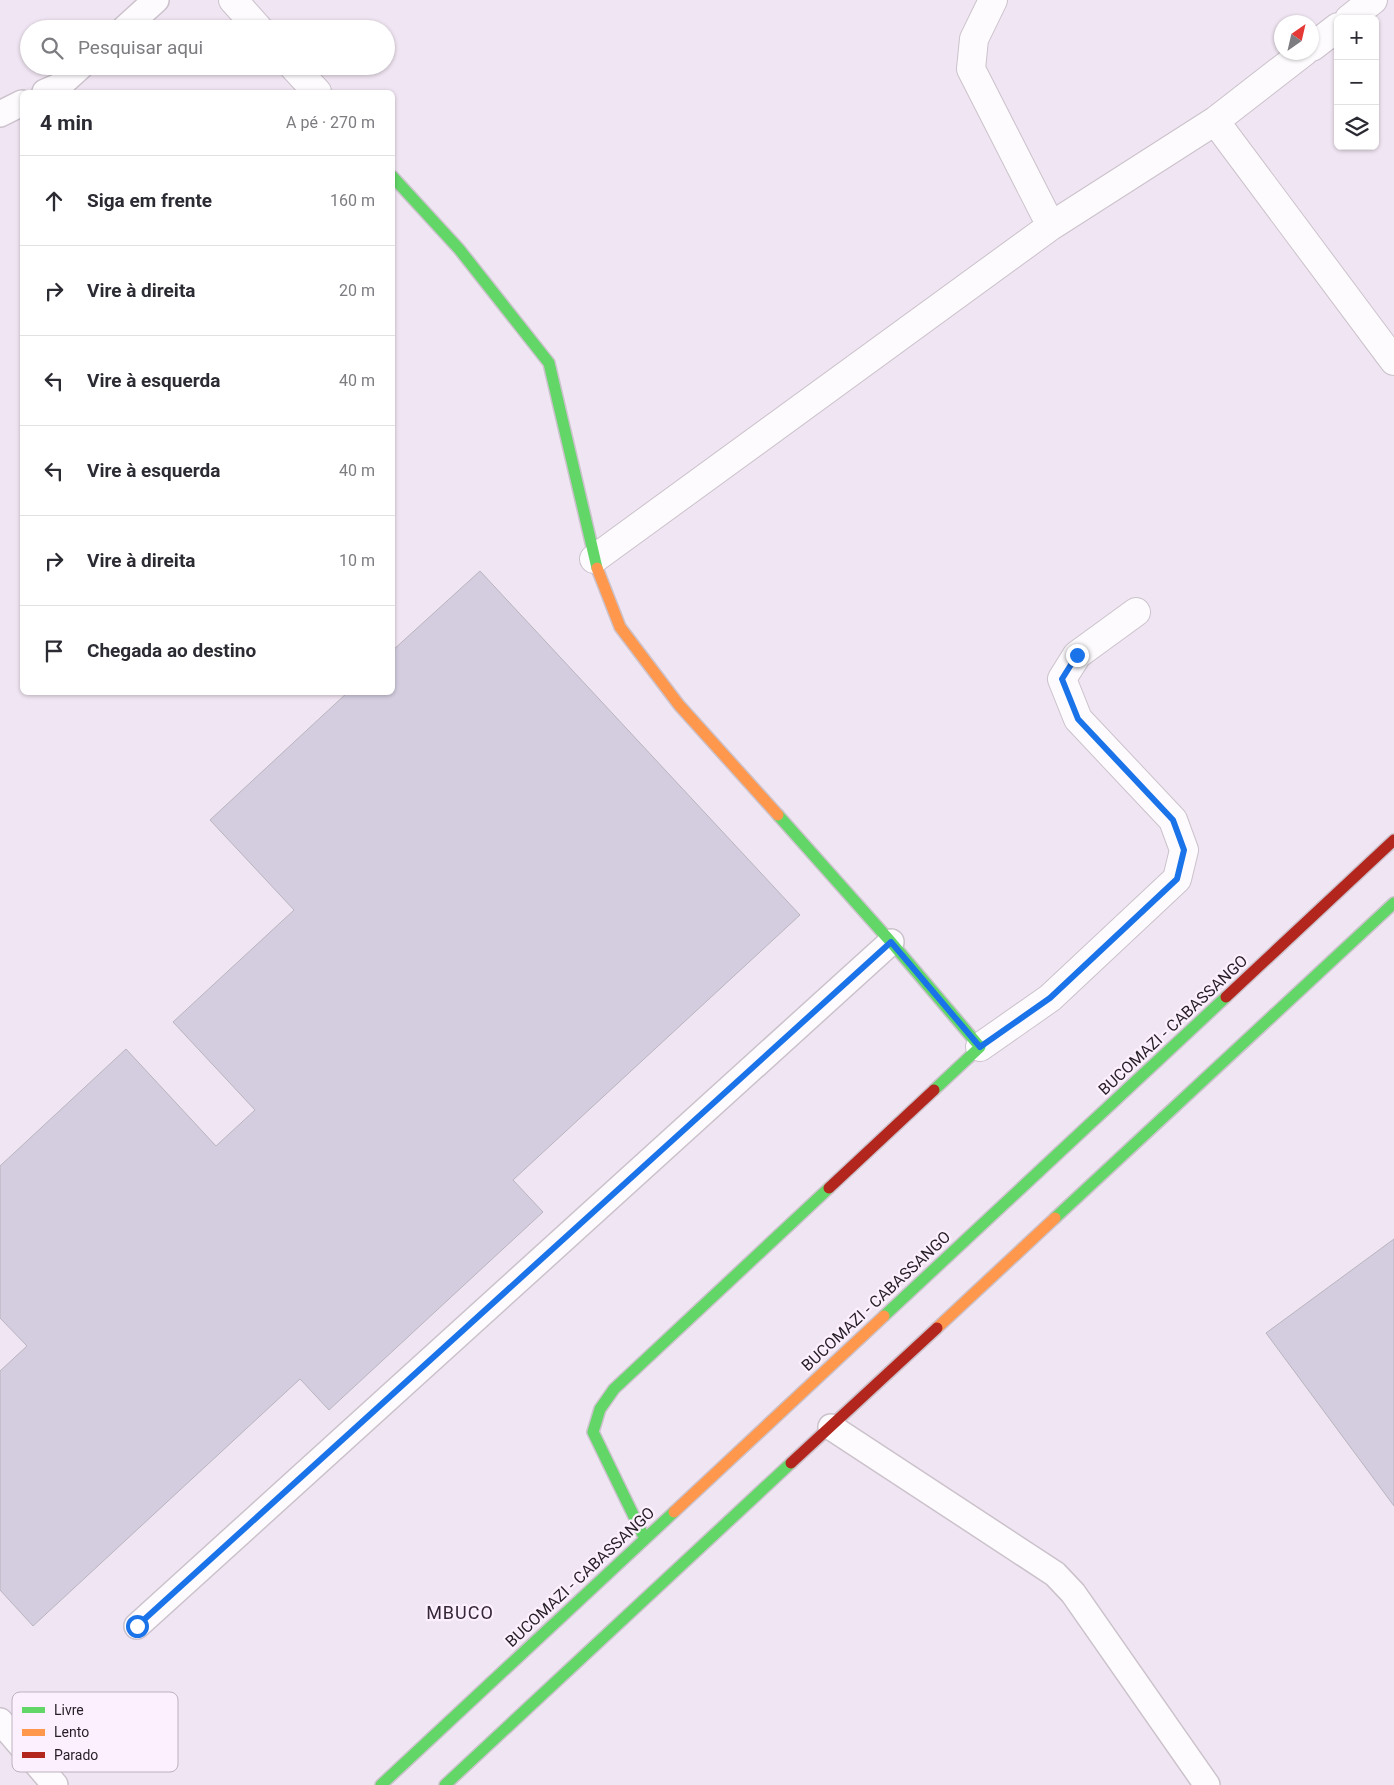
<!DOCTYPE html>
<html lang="pt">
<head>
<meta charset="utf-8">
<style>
  body { margin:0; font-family:Roboto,sans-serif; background:#f2f2f3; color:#2b2b33 }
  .controls { position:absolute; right:15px; top:15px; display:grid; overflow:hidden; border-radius:8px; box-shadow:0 1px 4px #0004 }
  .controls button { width:45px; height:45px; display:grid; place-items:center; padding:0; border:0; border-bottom:1px solid #e1e1e2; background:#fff; color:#2b2b33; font:25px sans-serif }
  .compass { position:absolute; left:1274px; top:15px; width:45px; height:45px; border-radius:50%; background:#fff; box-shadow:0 1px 4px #0004; rotate:34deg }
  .stop { position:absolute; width:15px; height:15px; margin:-11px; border:4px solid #1a73e8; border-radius:50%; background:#fff }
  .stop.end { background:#1a73e8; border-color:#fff; box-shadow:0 1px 5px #0008 }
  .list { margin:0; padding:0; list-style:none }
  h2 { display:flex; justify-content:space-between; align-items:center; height:65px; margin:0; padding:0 20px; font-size:21px }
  h2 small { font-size:16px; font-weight:400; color:#7c7c81 }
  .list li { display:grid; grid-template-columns:32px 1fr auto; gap:15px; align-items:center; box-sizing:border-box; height:90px; padding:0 20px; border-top:1px solid #e1e1e2 }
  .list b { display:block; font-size:19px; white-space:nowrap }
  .list em { font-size:16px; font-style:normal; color:#7c7c81 }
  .icon { flex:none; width:28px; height:28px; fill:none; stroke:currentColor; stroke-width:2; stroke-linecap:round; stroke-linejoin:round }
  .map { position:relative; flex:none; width:1394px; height:1785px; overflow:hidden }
  .search { position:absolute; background:#fff; box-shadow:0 1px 4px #0004; left:20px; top:20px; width:375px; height:55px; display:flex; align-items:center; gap:12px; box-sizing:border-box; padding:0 18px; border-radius:28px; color:#7c7c81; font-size:19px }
  .panel { position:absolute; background:#fff; box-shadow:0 1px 4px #0004; left:20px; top:90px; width:375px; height:605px; border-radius:8px }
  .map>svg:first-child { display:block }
</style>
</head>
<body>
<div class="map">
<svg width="1394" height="1785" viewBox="0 0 1394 1785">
  <rect width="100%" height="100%" fill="#f0e5f2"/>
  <path fill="#d3cddf" stroke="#b9b4be" d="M480 571 800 915 513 1180 543 1212 329 1410 300 1379 33 1626 0 1590V1371L27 1346 0 1318V1166L126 1049 216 1146 255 1110 173 1022 294 910 210 820 348 692H392V651Z
    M1394 1239V1506L1266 1333Z"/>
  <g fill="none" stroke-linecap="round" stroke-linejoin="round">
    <g stroke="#cbc2cc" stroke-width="28">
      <path id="lane" d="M124 29 156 0
        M45 92 59 86 81 66
        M0 114 22 103
        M831 1427 1055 1574 1073 1593 1207 1785
        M137 1626 891 942
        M0 1721 55 1785"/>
    </g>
    <g stroke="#cbc2cc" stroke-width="30">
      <path id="street" d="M233 0 259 29
        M993 0 974 39 971 69 1051 226
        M1349 19 1373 0
        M1312 47 1338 27
        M293 66 317 92
        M1215 121 1394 361
        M594 559 1051 226 1215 121 1304 52
        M980 1047 1050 998 1177 879 1184 850 1173 820 1078 719 1062 679 1077 655 1136 612"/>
    </g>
    <g stroke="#cbc2cc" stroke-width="14">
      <path id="fast" d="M392 176 459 249 549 363 597 568
        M778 815 891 942 980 1047 934 1090
        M1055 1218 1394 903
        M884 1316 1226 997
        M645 1539 593 1432 600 1409 614 1389 829 1188
        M381 1785 674 1512
        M445 1785 791 1463"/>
    </g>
    <g stroke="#cbc2cc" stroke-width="14">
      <path id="slow" d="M597 568 620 627 679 705 778 815
        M937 1328 1055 1218
        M674 1512 884 1316"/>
    </g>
    <g stroke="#cbc2cc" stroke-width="14">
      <path id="jam" d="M1226 997 1394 840
        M829 1188 934 1090
        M791 1463 937 1328"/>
    </g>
    <use href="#lane" stroke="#fdfbfd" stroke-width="25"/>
    <use href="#street" stroke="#fdfbfd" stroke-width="28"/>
    <use href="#fast" stroke="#63d668" stroke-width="11"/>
    <use href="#slow" stroke="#ff974d" stroke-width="11"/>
    <use href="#jam" stroke="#b3261e" stroke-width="11"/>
  </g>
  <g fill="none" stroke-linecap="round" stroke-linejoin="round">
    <path stroke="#1a73e8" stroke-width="6" d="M137 1626 891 942 980 1047 1050 998 1177 879 1184 850 1173 820 1078 719 1062 679 1077 655"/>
  </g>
  <g text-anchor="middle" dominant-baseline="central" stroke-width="4.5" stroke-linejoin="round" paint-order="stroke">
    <g font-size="16" fill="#241d25" stroke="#fdf0fe">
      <text transform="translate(1173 1025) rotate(-43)">BUCOMAZI - CABASSANGO</text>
      <text transform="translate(876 1301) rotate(-43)">BUCOMAZI - CABASSANGO</text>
      <text transform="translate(580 1577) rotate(-43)">BUCOMAZI - CABASSANGO</text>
    </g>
    <g font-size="18" letter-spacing="1" fill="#362638" stroke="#fdf0fe">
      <text x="460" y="1612">MBUCO</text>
    </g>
  </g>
  <rect x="12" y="1692" width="166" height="80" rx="8" fill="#fdf0fe" stroke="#bcb1bd" stroke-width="1"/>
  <rect x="22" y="1707" width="23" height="6" fill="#63d668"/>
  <rect x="22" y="1729" width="23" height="7" fill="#ff974d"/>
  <rect x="22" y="1752" width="23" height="6" fill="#b3261e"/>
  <g font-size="14" fill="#241d25">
    <text x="54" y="1715">Livre</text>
    <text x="54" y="1737">Lento</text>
    <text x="54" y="1760">Parado</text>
  </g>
</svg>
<div class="controls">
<button>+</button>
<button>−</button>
<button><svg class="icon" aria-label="layers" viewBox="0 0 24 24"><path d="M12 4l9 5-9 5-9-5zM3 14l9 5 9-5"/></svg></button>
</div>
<svg class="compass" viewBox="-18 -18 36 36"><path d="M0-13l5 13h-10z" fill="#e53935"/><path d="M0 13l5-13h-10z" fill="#7c7c81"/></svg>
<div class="stop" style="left:137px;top:1626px"></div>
<div class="stop end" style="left:1077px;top:655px"></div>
<div class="search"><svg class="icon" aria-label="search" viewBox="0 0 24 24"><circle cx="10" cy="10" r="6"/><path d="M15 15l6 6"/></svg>Pesquisar aqui</div>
<section class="panel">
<h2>4 min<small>A pé · 270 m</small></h2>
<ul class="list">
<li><svg class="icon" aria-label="ahead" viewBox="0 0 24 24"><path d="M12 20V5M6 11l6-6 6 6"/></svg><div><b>Siga em frente</b></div><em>160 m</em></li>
<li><svg class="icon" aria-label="right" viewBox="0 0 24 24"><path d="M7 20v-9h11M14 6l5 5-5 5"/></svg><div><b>Vire à direita</b></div><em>20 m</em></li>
<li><svg class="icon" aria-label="left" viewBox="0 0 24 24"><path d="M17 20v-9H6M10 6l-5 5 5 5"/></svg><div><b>Vire à esquerda</b></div><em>40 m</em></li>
<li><svg class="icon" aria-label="left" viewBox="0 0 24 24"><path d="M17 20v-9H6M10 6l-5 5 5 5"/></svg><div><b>Vire à esquerda</b></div><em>40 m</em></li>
<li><svg class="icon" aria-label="right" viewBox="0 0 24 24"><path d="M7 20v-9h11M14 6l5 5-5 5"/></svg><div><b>Vire à direita</b></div><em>10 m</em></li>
<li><svg class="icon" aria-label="arrive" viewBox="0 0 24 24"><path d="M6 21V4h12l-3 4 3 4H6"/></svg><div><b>Chegada ao destino</b></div></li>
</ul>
</section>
</div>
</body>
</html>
